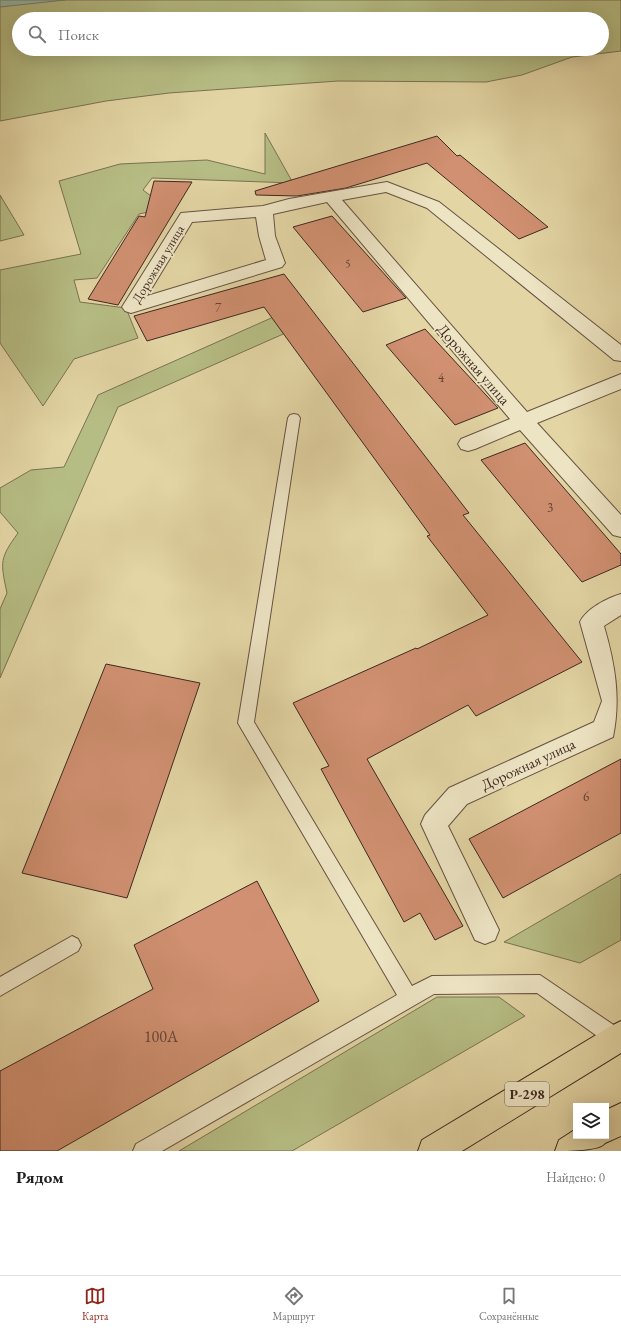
<!DOCTYPE html>
<html lang="ru">
<head>
<meta charset="utf-8">
<style>
  body { margin:0; font-family:"EB Garamond",serif; background:#f2f2f2; color:#222 }
  .controls { position:absolute; right:12px; bottom:12px; display:grid; overflow:hidden; border-radius:0px; box-shadow:0 4px 16px #0002 }
  .controls button { width:36px; height:36px; display:grid; place-items:center; padding:0; border:0; border-bottom:1px solid #e0e0e0; background:#fff; color:#222; font:20px sans-serif }
  .list { margin:0; padding:0; list-style:none }
  h2 { display:flex; justify-content:space-between; align-items:center; height:52px; margin:0; padding:0 16px; font-size:17px }
  h2 small { font-size:13px; font-weight:400; color:#767676 }
  .icon { flex:none; width:22px; height:22px; fill:none; stroke:currentColor; stroke-width:2; stroke-linecap:round; stroke-linejoin:round }
  .map { position:relative; flex:none; width:621px; height:1151px; overflow:hidden }
  .search { position:absolute; background:#fff; box-shadow:0 4px 16px #0002; left:12px; right:12px; top:12px; height:44px; display:flex; align-items:center; gap:10px; box-sizing:border-box; padding:0 14px; border-radius:22px; color:#767676; font-size:15px }
  .sheet { height:124px; background:#fff }
  nav { display:flex; justify-content:space-around; align-items:center; box-sizing:border-box; height:56px; border-top:1px solid #e0e0e0; background:#fff; font-size:11px; color:#767676 }
  nav a { display:grid; justify-items:center; gap:2px }
  nav .on { color:#8f2418 }
  .map>svg:first-child { display:block }
</style>
</head>
<body>
<div class="map">
<svg width="621" height="1151" viewBox="0 0 621 1151">
  <rect width="100%" height="100%" fill="#e3d5a4"/>
  <filter id="stains"><feTurbulence type="fractalNoise" baseFrequency=".005" numOctaves="4"/><feColorMatrix values="0 0 0 0 .2 0 0 0 0 .09 0 0 0 0 .02 0 0 0 .5 -.17"/></filter>
  <radialGradient id="worn" r=".72"><stop offset=".6" stop-color="#630" stop-opacity="0"/><stop offset="1" stop-color="#630" stop-opacity=".3"/></radialGradient>
  <path fill="#b6bd84" stroke="#7a7252" fill-rule="evenodd" d="M0 0H621V51L572 57 522 75 486 82 338 81 169 93 106 101 0 121ZM19 19H602V49H19Z
    M265 133 293 183 152 178 143 190 167 208 139 214 97 278 74 280 80 302 126 308 138 338 74 359 43 406 0 343V270L81 254 59 181 120 164 207 160 265 174Z
    M0 195 24 235 0 241Z
    M305 303 315 320 118 407 0 678V609L7 593C0 561 0 558 18 533L0 512V488L31 470 64 467 98 395Z
    M621 874V940L580 963 504 942Z
    M437 997H499L525 1016 292 1151H179Z"/>
  <path fill="#95b8a8" stroke="#727e72" d="M0 0H65L0 7Z"/>
  <path fill="#d09071" stroke="#3e2821" d="M437 136 457 156 460 155 548 227 519 239 427 163 346 188 297 196 256 195 255 191Z
    M154 181 192 182 118 305 88 299 139 216 145 217Z
    M332 216 406 298 363 312 293 227Z
    M284 274 469 513 463 515 582 662 476 716 468 705 367 759 463 926 435 940 420 913 404 922 321 769 329 766 293 703 416 648 417 649 488 615 427 536 430 535 264 307 147 341 134 316Z
    M425 329 498 408 455 425 386 345Z
    M525 443 621 554V565L582 582 481 460Z
    M106 664 200 683 127 898 22 873Z
    M621 759V833L503 898 469 839Z
    M257 881 319 1001 57 1151H0V1071L153 989 134 945Z"/>
  <g fill="none" stroke-linecap="round" stroke-linejoin="round">
    <g stroke="#675342" stroke-width="2">
      <path id="service" d="M294 414 298 415 300 418 254 722 412 986 432 976 540 975 621 1030V1047L618 1048 611 1046 537 993 434 994 162 1151H133L136 1144 397 995 238 723 288 418 290 415Z
        M72 936 78 939 81 945 78 951 0 996V977Z"/>
    </g>
    <g stroke="#675342" stroke-width="2">
      <path id="minor" d="M387 182 439 202 621 345V361L614 360 427 208 386 192 342 200 527 412 621 374V389L537 423 621 515V537L613 535 520 430 475 449 468 451 461 449 458 444 461 439 510 419 327 202 273 214 275 236 285 263 282 267 131 313 125 311 122 307 181 213 263 206 289 199ZM256 217 259 236 266 260 147 296 192 222Z
        M621 594V615L604 626C615 664 621 698 613 737L467 804 448 826 499 930 495 940 485 944 475 940 421 824 425 815 449 788 594 722 602 701 580 622C586 609 607 598 621 594Z"/>
    </g>
    <g stroke="#3e2821" stroke-width="2">
      <path id="trunk" d="M621 1021V1053L462 1151H418L422 1140 611 1026Z
        M621 1103V1136L605 1143C600 1151 567 1151 555 1151L559 1140 576 1129V1136H606V1110Z"/>
    </g>
    <use href="#service" fill="#ede4c4" fill-rule="evenodd"/>
    <use href="#minor" fill="#ede4c4" fill-rule="evenodd"/>
    <use href="#trunk" fill="#e3d5a4" fill-rule="evenodd"/>
  </g>
  <g text-anchor="middle" dominant-baseline="central" stroke-width="3.5" stroke-linejoin="round" paint-order="stroke">
    <g font-size="11" fill="#624235">
      <text x="348" y="263">5</text>
    </g>
    <g font-size="13" fill="#3e2821" stroke="#ede4c4">
      <text transform="translate(158 264) rotate(-59)">Дорожная улица</text>
    </g>
    <g font-size="13" fill="#624235">
      <text x="218" y="307">7</text>
      <text x="441" y="377">4</text>
      <text x="550" y="507">3</text>
      <text x="586" y="796">6</text>
    </g>
    <rect fill="#ede4c4" stroke="#726052" stroke-width="1" x="505" y="1082" width="44" height="24" rx="3"/>
    <g font-size="14" font-weight="bold" fill="#3e2821">
      <text x="527" y="1094">Р-298</text>
    </g>
    <g font-size="15" fill="#3e2821" stroke="#ede4c4">
      <text transform="translate(474 364) rotate(49)">Дорожная улица</text>
      <text transform="translate(528 764) rotate(-25)">Дорожная улица</text>
    </g>
    <g font-size="16" fill="#624235">
      <text x="161" y="1036">100А</text>
    </g>
  </g>
  <rect width="100%" height="100%" filter="url(#stains)"/>
  <rect width="100%" height="100%" fill="url(#worn)"/>
</svg>
<div class="controls">
<button><svg class="icon" aria-label="layers" viewBox="0 0 24 24"><path d="M12 4l9 5-9 5-9-5zM3 14l9 5 9-5"/></svg></button>
</div>
<div class="search"><svg class="icon" aria-label="search" viewBox="0 0 24 24"><circle cx="10" cy="10" r="6"/><path d="M15 15l6 6"/></svg>Поиск</div>
</div>
<section class="sheet">
<h2>Рядом<small>Найдено: 0</small></h2>
<ul class="list">
</ul>
</section>
<nav>
<a class="on"><svg class="icon" aria-label="map" viewBox="0 0 24 24"><path d="M3 6l6-2 6 2 6-2v14l-6 2-6-2-6 2zM9 4v14M15 6v14"/></svg>Карта</a>
<a><svg class="icon" aria-label="directions" viewBox="0 0 24 24"><path d="M12 3l9 9-9 9-9-9zM9 14v-3h6M13 9l2 2-2 2"/></svg>Маршрут</a>
<a><svg class="icon" aria-label="saved" viewBox="0 0 24 24"><path d="M7 4h10v16l-5-4-5 4z"/></svg>Сохранённые</a>
</nav>
</body>
</html>
